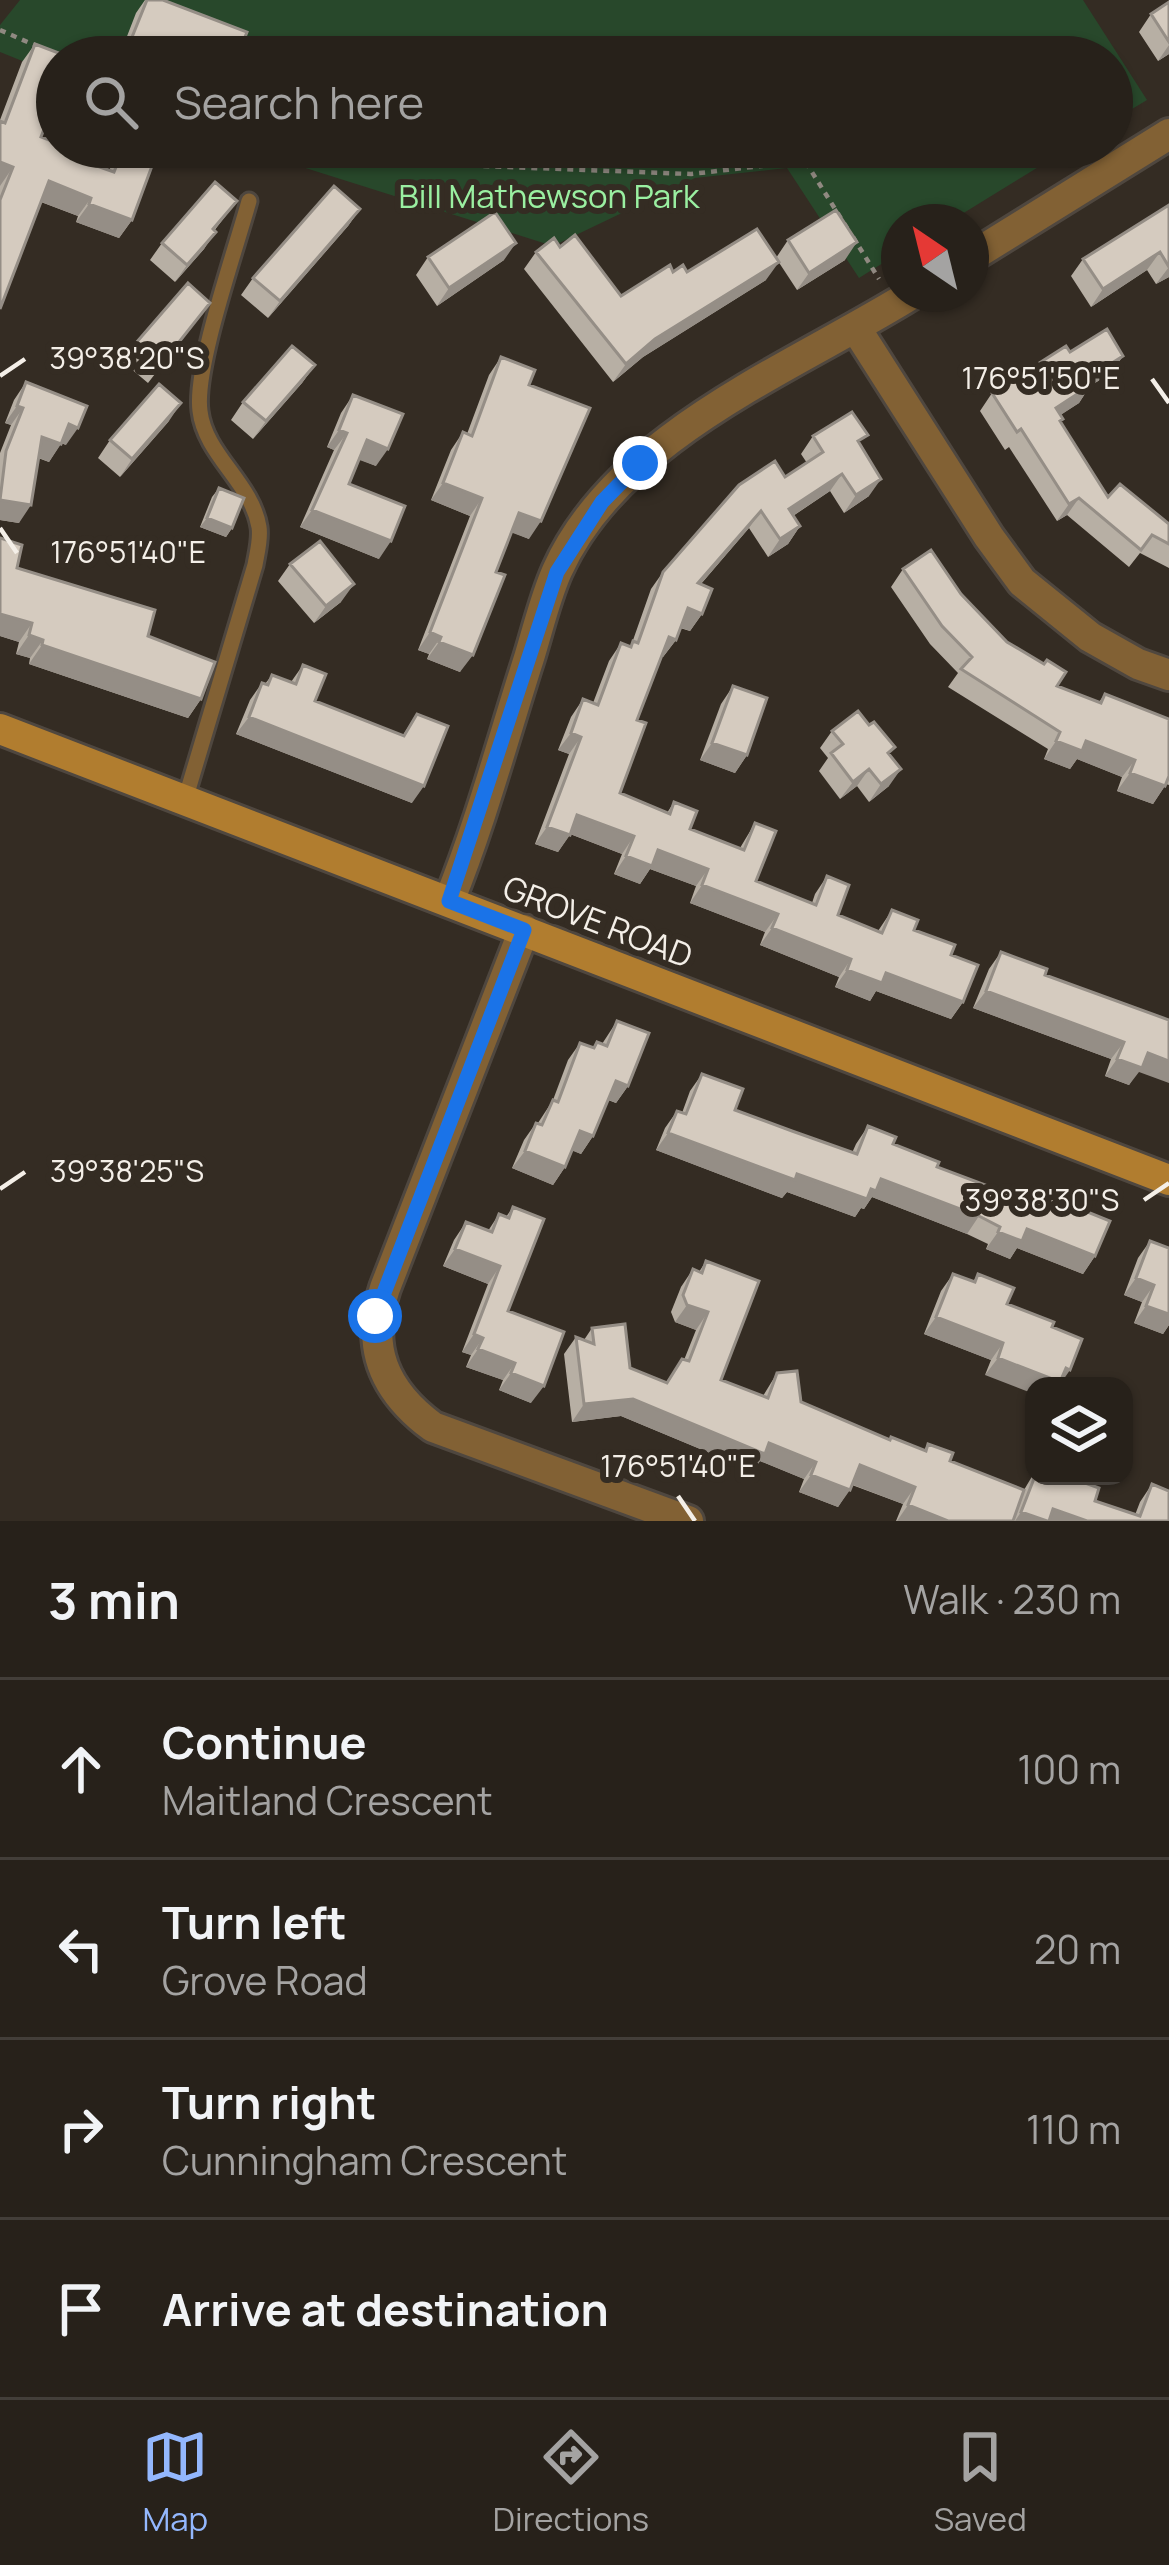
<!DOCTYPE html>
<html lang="en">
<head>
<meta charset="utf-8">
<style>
  body { margin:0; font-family:Manrope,sans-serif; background:#332e27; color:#f1f3f6 }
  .controls { position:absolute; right:36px; bottom:36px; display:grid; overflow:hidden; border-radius:24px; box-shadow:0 3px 9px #0004 }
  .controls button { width:108px; height:108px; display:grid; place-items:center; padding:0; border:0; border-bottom:3px solid #433e39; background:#27211a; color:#f1f3f6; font:60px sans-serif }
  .compass { position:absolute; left:881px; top:204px; width:108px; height:108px; border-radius:50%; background:#27211a; box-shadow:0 3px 9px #0004; rotate:325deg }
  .stop { position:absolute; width:36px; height:36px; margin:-27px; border:9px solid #1a73e8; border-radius:50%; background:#fff }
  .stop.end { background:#1a73e8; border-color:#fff; box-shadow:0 3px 12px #0008 }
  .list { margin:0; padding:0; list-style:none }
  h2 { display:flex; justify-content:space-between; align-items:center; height:156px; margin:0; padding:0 48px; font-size:51px }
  h2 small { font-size:39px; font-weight:400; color:#a4a3a2 }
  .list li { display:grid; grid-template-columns:78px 1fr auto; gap:36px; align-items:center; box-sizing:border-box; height:180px; padding:0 48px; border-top:3px solid #433e39 }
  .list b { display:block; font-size:45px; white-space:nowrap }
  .list p { margin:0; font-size:39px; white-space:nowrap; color:#a4a3a2 }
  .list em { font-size:39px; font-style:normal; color:#a4a3a2 }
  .icon { flex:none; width:66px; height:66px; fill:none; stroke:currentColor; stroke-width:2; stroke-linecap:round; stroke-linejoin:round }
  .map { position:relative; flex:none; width:1169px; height:1521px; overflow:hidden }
  .search { position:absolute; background:#27211a; box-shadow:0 3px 9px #0004; left:36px; right:36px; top:36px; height:132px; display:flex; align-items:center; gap:30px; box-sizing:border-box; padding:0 42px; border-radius:66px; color:#a4a3a2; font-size:45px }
  .sheet { height:876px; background:#27211a }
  nav { display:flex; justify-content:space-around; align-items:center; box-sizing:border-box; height:168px; border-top:3px solid #433e39; background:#27211a; font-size:33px; color:#a4a3a2 }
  nav a { display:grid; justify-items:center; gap:6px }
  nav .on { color:#93b7fd }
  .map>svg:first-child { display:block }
</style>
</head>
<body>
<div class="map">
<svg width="1169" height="1521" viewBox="0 0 1169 1521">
  <rect width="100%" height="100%" fill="#342c23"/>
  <path fill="#28482b" d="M20 0H1083L1147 100 1112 121V57H57V75L0 52V25Z
    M239 147H1071L949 222H899V253L859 278 787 168 695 178 553 246Z"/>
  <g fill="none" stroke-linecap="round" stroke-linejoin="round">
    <g stroke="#4f473f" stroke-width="21">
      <path id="service" d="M185 800 255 565C257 553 261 539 259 527 252 483 205 455 200 411 194 368 236 249 249 201"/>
    </g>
    <g stroke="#4f473f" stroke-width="36">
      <path id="minor" d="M971 257 1169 134
        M857 330 989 537 1022 582 1090 637 1138 664 1169 675
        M449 901C481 822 503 739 529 658 538 629 545 598 557 571 617 436 793 368 912 294
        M524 930 385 1288C365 1347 384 1391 433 1427L688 1521"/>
    </g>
    <g stroke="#4f473f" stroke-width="36">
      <path id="secondary" d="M0 729 1169 1180"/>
    </g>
    <path stroke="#908981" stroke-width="4.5" stroke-dasharray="6 6" stroke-linecap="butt" d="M0 30 39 47
      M270 147 297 159 691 174 805 161 847 228
      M853 237 879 279"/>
    <use href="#service" stroke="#826134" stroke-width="15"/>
    <use href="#minor" stroke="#826134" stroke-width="30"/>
    <use href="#secondary" stroke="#b17d2f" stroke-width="30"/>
  </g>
  <path fill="#b7afa4" d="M145 0H163L237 57H119L136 13Z
    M1169 2V54L1158 61 1139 32 1151 14Z
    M35 44 57 57V104L54 103 41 137 66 155 109 171 118 149 112 147H159L132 220 119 238 76 222 78 216 41 202 0 309V120L22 62Z
    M237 201 214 231 204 249 175 282 150 260 162 243Z
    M1169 205V277L1156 284 1147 270 1091 307 1071 276 1083 259Z
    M360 209 348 226 268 318 241 295 253 278Z
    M788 240 845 260 797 290 776 258Z
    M536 252 621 296 673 272 766 280 643 357 613 382 524 269Z
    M428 257 504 260 437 306 416 275Z
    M210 303 148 383 123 362 135 344Z
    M1070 352 1123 356 1111 373 1090 386 1079 403 1060 415 1063 419 1060 422 1108 497 1169 524V568L1140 553 1129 567 1067 515 1057 521 1009 447 1005 450 980 411 992 393Z
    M501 357 529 385V539L512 532 496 572 460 672 427 659 429 654 418 650 470 516 431 500 451 450 463 432 467 434 489 375Z
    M315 365 302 383 253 439 231 420 243 402Z
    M26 382 66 445 61 443 49 462 38 458 19 523 0 520V453L11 425 5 423 14 400Z
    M353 395 376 466 359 459 349 484 379 559 300 527 334 450 327 447 341 413Z
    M169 421 120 477 98 458 110 440Z
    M813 436 860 445 869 496 844 513 830 491 793 516 800 526 788 544 768 557 749 528 701 584 702 614 690 631 680 628 676 640 663 657 661 656 637 720 620 793 667 813 674 802 690 829 740 848 755 823 756 881 812 903 815 894 827 876 838 915 878 931 892 910 914 930 951 955 963 1002 951 1019 876 991 870 1001 835 987 839 977 760 945 765 932 690 903 696 886 650 869 640 884 614 874 622 854 570 834 558 852 535 844 569 754 558 750 571 717 583 699 593 703 609 661 621 643 630 647 632 643 651 589 663 572 785 477 807 463 801 454Z
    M219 488 232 528 226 537 200 527 212 497Z
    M0 538 17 568 148 636 201 699 188 718 29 664 30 658 16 654 19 642 0 636Z
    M290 564 341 602 314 623 278 581Z
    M903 569 961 594 1007 642 1057 686 1099 702 1105 694 1169 719V785L1166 784 1153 804 1117 791 1122 777 1077 759 1070 769 1044 759 1048 749 948 687 958 673 930 644 891 587Z
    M303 665 315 701 403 735 417 714 412 803 236 734 250 700 262 683 265 684 272 675 291 682Z
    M733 686 747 755 735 773 700 760 721 704Z
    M832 731 890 755 889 786 869 802 857 786 840 799 819 771 828 758 820 748Z
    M1001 952 1045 975 1169 1020 1129 1085 1105 1076 1111 1059 973 1008 989 969Z
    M617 1021 628 1086 616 1103 608 1100 593 1136 581 1154 572 1150 565 1167 553 1185 512 1168 524 1140 536 1123H538L553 1100 568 1060 580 1043 593 1048 597 1042 602 1044Z
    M702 1074 735 1110 852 1153 856 1144 868 1126 893 1144 937 1167 1014 1196 1021 1185 1095 1256 1083 1274 1017 1248 1010 1259 986 1249 988 1244 967 1234 872 1197 864 1209 861 1208 855 1217 787 1192 782 1198 656 1150 665 1128 677 1111 682 1113 690 1091Z
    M513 1207 508 1311 531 1403 499 1390 503 1380 466 1367 471 1355 462 1352 488 1284 443 1266 454 1240 466 1222 488 1231 499 1214 506 1217Z
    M1150 1241 1169 1248V1325L1163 1334 1134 1323 1142 1302 1124 1295 1138 1258Z
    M706 1261 721 1380 763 1396 777 1373 801 1402 889 1440 924 1450 928 1444 950 1461 1024 1490 1034 1473V1476H1066L1095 1501 1135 1515 1140 1502 1152 1484 1169 1521H896L903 1504 852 1485 838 1507 799 1492 804 1479 760 1461 753 1471 621 1416 572 1422 564 1354 576 1337 584 1340 592 1328 630 1368 666 1382 684 1360 696 1330 675 1322 671 1312 681 1287 693 1269 699 1272Z
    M953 1274 973 1282 978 1274 1007 1304 1052 1327 985 1375 991 1360 924 1334 941 1291Z"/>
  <path fill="#958e86" d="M1169 45V54L1158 61Z
    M0 162 13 167 0 186Z
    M49 181 91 198 78 216 36 200Z
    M89 204 132 220 119 238 76 222Z
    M360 209 348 226 268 318 280 301Z
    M216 232 204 249 175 282 187 265Z
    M857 242 845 260 797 290 809 273Z
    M516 243 504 260 437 306 449 288Z
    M1160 252 1147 270 1091 307 1103 289Z
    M779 262 766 280 643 357 613 382 626 364 655 339Z
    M1169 267V277L1156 284Z
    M1123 356 1111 373 1090 386 1079 403 1044 426 1056 408 1087 379Z
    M315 365 302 383 253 439 266 421Z
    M181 403 169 421 120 477 132 459Z
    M17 406 23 408 11 425 5 423Z
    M69 424 78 428 66 445 57 441Z
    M339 430 347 433 334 450 327 447Z
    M42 437 61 444 49 462 29 454Z
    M367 440 388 449 376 466 354 458Z
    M842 474 830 491 776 527 789 509Z
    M881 479 869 496 844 513 856 495Z
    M443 483 482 498 470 516 431 500Z
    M1079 498 1067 515 1057 521 1069 504Z
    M0 500 31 505 19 523 0 520Z
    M312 510 391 541 379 559 300 527Z
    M761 511 749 528 686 601 698 583Z
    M519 513 541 521 529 539 507 531Z
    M207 518 232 528 226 537 200 527Z
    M800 526 788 544 768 557 780 539Z
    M354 584 341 602 314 623 326 606Z
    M688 608 702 614 690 631 676 626Z
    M0 614 32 623 19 642 0 636Z
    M430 632 441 637 429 654 418 650Z
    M29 635 43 640 30 658 16 654Z
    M669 637 676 640 663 657 656 655Z
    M439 642 473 655 460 672 427 659Z
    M42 645 201 699 188 718 29 664Z
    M249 717 424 786 412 803 236 734Z
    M571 733 581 737 569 754 558 750Z
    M1056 741H1086L1135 760 1122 777 1077 759 1070 769 1044 759Z
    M712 743 747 755 735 773 700 760Z
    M869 769 857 786 840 799 853 782Z
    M901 769 889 786 869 802 881 784Z
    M1130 773 1165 786 1153 804 1117 791Z
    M577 815 634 836 622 854 565 832Z
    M547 827 570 835 558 852 535 844Z
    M658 850 708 869 696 886 650 869 640 884 614 874 626 856Z
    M702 885 778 914 765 932 690 903Z
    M772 928 851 959 839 977 760 945Z
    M847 970 886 973 963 1002 951 1019 876 991 870 1001 835 987Z
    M986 991 1124 1042 1111 1059 973 1008Z
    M1148 1053 1169 1061V1083L1139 1072 1129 1085 1105 1076 1117 1059Z
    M616 1081 628 1086 616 1103 604 1098Z
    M580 1131 593 1136 581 1154 568 1149Z
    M668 1133 881 1179 979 1216 967 1234 872 1197 864 1209 861 1208 855 1217 787 1192 782 1198 656 1150Z
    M525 1151 565 1167 553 1185 512 1168Z
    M1027 1229 1095 1256 1083 1274 1017 1248 1010 1259 986 1249 998 1232Z
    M455 1249 500 1266 488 1284 443 1266Z
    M1136 1278 1154 1285 1142 1302 1124 1295Z
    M687 1305 708 1312 696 1330 675 1322Z
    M1146 1306 1169 1314V1325L1163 1334 1134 1323Z
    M936 1317 1003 1343 991 1360 924 1334Z
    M474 1334 483 1338 471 1355 462 1352Z
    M478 1349 515 1363 503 1380 466 1367Z
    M998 1358 1066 1368 1070 1370 1059 1386H1034V1394L985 1375Z
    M511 1373 544 1386 531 1403 499 1390Z
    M633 1399 769 1443 816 1462 804 1479 760 1461 753 1471 621 1416 572 1422 584 1404Z
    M860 1465 915 1487 903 1504 848 1483Z
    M811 1475 850 1490 838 1507 799 1492Z
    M908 1505 948 1521H897Z
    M1053 1509 1087 1521H1015L1021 1512Z"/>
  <path fill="#d5cbbf" stroke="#958e86" stroke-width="3" d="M147 0H163L247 32 237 57H124Z
    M1169 2V42L1151 14Z
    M35 44 69 57H57V96L41 137 57 143V147L69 148 66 155 114 172 124 147H159L132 220 89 204 91 198 49 181 0 309V200L13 167 0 162V121L5 123Z
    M215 182 237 201 213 229 216 232 187 265 162 243Z
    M334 186 360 209 280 301 253 278Z
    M1169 205V267L1160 252 1103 289 1083 259Z
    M836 210 857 242 809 273 788 240Z
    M495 212 516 243 449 288 428 257Z
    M757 229 779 262 655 339 626 364 536 252 554 238 560 247 575 235 621 296 670 265 673 272 683 265 687 272Z
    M188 283 210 303 160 366 135 344Z
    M1107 329 1123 356 1087 379 1091 385 1056 408 1063 419 1060 421 1108 497 1120 484 1169 524V544L1152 535 1141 550 1079 498 1069 504 1021 429 1017 432 992 393 1066 346 1070 352Z
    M292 346 315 365 266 421 243 402Z
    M501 357 535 370 529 385 590 408 541 521 519 513 496 572 505 575 473 655 439 642 441 637 430 632 482 498 443 483 463 432 472 436Z
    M26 382 87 406 78 428 69 424 61 444 42 437 31 505 0 500 6 451 23 408 17 406Z
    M159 384 181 403 132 459 110 440Z
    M353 395 403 414 388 449 367 440 349 484 405 506 391 541 312 510 347 433 339 430Z
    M852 412 868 435 858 441 881 479 856 495 842 474 789 509 800 526 780 539 761 511 698 583 712 589 702 614 688 608 676 640 669 637 637 720 646 723 620 793 670 814 674 802 697 811 690 829 744 850 755 823 776 831 756 881 816 905 827 876 849 885 838 915 882 933 892 910 918 920 914 930 955 945 951 955 978 965 963 1002 886 973 882 983 847 970 851 959 772 928 778 914 702 885 708 869 658 850 652 866 626 856 634 836 577 815 570 835 547 827 581 737 571 733 583 699 598 705 621 643 631 647 633 641 638 643 663 572 739 485 775 461 785 477 823 452 813 436Z
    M219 488 244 498 232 528 207 518Z
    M0 538 22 545 17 568 155 610 148 636 215 662 201 699 42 645 43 640 29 635 32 623 0 614Z
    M320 541 354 584 326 606 290 564Z
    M931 550 961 594 1007 642 1044 664 1047 660 1066 672 1057 686 1101 703 1105 694 1169 719V776L1165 786 1130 773 1135 760 1086 741 1082 751 1056 741 1060 732 961 669 972 657 942 626 903 569Z
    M303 665 326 674 315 701 404 736 417 714 448 726 424 786 249 717 262 683 268 685 272 675 296 684Z
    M733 686 767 698 747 755 712 743Z
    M858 711 869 725 874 722 895 747 888 753 901 769 881 784 869 769 853 782 831 753 843 744 832 731Z
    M1001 952 1047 969 1045 975 1169 1020V1061L1148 1053 1142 1068 1117 1059 1124 1042 986 991Z
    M617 1021 649 1033 628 1086 616 1081 593 1136 580 1131 565 1167 525 1151 536 1123 542 1125 553 1100 558 1102 580 1043 594 1048 597 1042 607 1046Z
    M702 1074 743 1089 735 1110 792 1131 857 1154 868 1126 896 1137 893 1144 939 1162 937 1167 1017 1197 1021 1185 1110 1221 1095 1256 1027 1229 1022 1241 998 1232 1000 1227 979 1216 881 1179 876 1191 871 1189 867 1199 797 1174 795 1180 668 1133 677 1111 686 1114Z
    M513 1207 544 1219 508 1311 564 1332 544 1386 511 1373 515 1363 478 1349 483 1338 474 1334 500 1266 455 1249 466 1222 492 1232 499 1214 509 1218Z
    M1150 1241 1169 1248V1314L1146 1306 1154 1285 1136 1278Z
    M706 1261 759 1281 721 1380 768 1398 777 1373 797 1371 801 1402 890 1440 891 1437 926 1451 928 1444 953 1453 950 1461 1024 1490 1013 1521H948L908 1505 915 1487 860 1465 850 1490 811 1475 816 1462 769 1443 765 1454 633 1399 584 1404 576 1337 594 1344 592 1328 625 1324 630 1368 667 1383 682 1359 689 1361 708 1312 687 1305 683 1295 693 1269 702 1273Z
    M953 1274 975 1282 978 1274 1014 1288 1007 1304 1054 1322 1052 1327 1082 1339 1070 1370 1066 1368 1060 1382 998 1358 1003 1343 936 1317Z
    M1035 1476H1066L1099 1488 1095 1501 1140 1516 1152 1484 1169 1491V1521H1087L1053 1509 1049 1521H1047L1021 1512Z"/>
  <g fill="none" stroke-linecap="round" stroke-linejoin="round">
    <path stroke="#1a73e8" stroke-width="15" d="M375 1316 524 930 449 901 557 572 602 502 640 463"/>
  </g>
  <path fill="none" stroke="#f4efe8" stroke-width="4.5" d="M0 376 25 359M1152 379 1169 403M0 528 17 553M0 1189 25 1172M1144 1200 1169 1183M678 1496 695 1521"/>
  <g text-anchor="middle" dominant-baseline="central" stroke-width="12" stroke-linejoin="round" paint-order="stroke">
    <g font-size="33" fill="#9aefa1" stroke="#342c23">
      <text x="549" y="195">Bill Mathewson Park</text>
    </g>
    <g font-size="33" fill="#f4efe8" stroke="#342c23">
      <text transform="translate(598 921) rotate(21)">GROVE ROAD</text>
    </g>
  </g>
  <g font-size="30" text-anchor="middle" fill="#f4efe8" stroke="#342c23" stroke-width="12" stroke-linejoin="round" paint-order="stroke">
    <text x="127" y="369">39°38'20"S</text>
    <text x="1041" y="389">176°51'50"E</text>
    <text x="128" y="563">176°51'40"E</text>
    <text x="127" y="1182">39°38'25"S</text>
    <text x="1042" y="1211">39°38'30"S</text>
    <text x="678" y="1477">176°51'40"E</text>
  </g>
</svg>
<div class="controls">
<button><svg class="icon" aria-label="layers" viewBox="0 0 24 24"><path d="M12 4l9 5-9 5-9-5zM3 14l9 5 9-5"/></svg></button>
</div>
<svg class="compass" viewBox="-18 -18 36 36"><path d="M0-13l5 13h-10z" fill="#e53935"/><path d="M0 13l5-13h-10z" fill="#a4a3a2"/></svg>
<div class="stop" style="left:375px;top:1316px"></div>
<div class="stop end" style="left:640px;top:463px"></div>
<div class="search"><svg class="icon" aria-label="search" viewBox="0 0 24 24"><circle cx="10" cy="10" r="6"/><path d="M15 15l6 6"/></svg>Search here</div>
</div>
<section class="sheet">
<h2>3 min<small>Walk · 230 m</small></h2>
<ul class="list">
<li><svg class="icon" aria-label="ahead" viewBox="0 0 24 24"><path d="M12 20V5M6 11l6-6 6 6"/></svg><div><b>Continue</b><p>Maitland Crescent</p></div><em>100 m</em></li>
<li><svg class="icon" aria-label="left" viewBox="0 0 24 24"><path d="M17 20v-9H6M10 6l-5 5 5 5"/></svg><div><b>Turn left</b><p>Grove Road</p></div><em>20 m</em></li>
<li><svg class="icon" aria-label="right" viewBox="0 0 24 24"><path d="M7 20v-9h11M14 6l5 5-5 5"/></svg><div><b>Turn right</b><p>Cunningham Crescent</p></div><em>110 m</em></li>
<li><svg class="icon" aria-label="arrive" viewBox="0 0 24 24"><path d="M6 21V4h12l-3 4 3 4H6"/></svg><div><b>Arrive at destination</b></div></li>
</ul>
</section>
<nav>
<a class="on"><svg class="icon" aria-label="map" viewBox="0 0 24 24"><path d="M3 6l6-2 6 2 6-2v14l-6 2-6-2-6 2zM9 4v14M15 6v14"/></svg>Map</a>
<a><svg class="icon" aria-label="directions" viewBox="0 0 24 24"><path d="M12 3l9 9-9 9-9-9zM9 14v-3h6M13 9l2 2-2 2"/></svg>Directions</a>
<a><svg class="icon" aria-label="saved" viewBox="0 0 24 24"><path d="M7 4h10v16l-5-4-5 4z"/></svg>Saved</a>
</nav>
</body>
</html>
